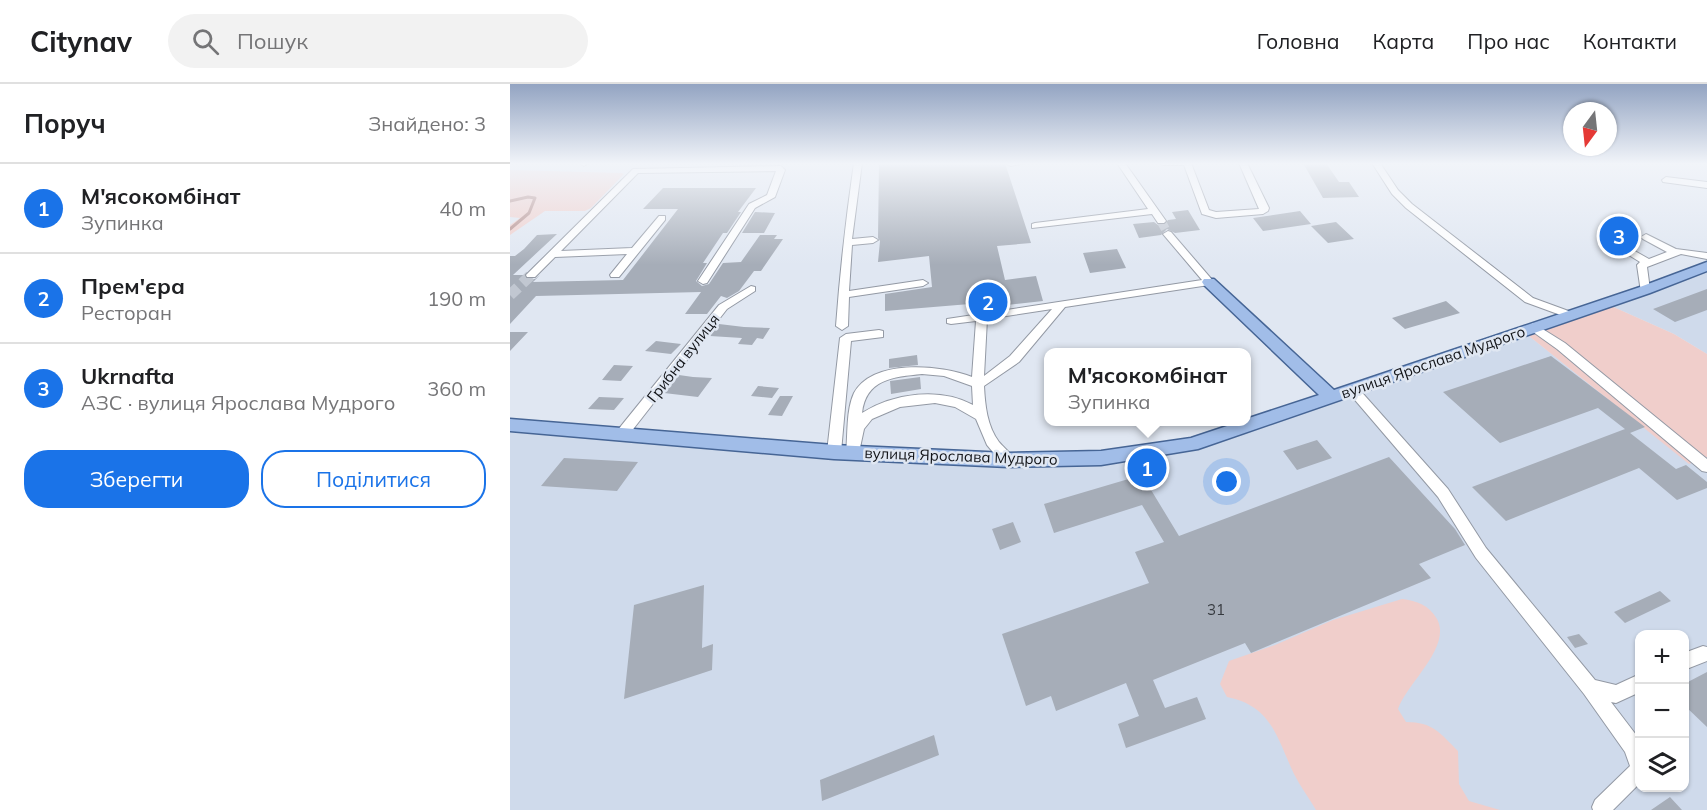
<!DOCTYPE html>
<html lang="uk">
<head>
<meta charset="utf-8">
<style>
  body { margin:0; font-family:Mulish,sans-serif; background:#f2f2f2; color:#202124 }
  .controls { position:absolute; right:18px; bottom:18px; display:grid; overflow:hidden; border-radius:12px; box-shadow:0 2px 4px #0004 }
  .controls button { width:54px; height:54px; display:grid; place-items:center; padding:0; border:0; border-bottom:2px solid #e0e0e0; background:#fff; color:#202124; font:30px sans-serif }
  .compass { position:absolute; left:1053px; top:18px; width:54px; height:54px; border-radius:50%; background:#fff; box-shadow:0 2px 4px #0004; rotate:195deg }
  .you { position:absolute; left:717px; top:398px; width:21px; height:21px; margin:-15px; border:4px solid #fff; border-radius:50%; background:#1a73e8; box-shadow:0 0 0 9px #1a73e833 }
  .badge { display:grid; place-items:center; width:39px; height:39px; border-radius:50%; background:#1a73e8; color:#fff; font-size:20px; font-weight:700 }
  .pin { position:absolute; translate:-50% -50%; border:3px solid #fff; box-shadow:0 2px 6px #0006 }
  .popup { position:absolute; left:534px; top:264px; width:207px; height:78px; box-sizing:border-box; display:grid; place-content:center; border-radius:12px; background:#fff; filter:drop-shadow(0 2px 4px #0005); font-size:20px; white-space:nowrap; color:#757577 }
  .popup b { font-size:22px; color:#202124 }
  .popup::after { content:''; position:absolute; left:50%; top:100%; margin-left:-12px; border:12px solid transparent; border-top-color:#fff }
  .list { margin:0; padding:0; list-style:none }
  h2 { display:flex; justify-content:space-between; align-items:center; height:78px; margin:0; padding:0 24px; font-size:26px }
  h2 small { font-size:20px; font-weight:400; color:#757577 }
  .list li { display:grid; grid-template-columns:39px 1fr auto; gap:18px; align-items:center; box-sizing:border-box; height:90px; padding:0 24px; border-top:2px solid #e0e0e0 }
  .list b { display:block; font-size:22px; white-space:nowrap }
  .list p { margin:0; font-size:20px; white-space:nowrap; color:#757577 }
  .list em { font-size:20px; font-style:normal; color:#757577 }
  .actions { display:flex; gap:12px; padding:18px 24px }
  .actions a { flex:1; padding:14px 0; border:2px solid #1a73e8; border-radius:24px; text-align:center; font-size:21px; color:#1a73e8 }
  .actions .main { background:#1a73e8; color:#fff }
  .icon { flex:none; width:33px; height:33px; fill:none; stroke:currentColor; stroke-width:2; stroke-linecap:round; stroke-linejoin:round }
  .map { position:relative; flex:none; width:1197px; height:726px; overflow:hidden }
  header { display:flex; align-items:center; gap:36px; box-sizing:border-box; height:84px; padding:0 30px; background:#fff; border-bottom:2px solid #e0e0e0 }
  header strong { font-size:28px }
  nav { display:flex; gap:33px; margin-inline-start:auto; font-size:21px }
  .search { width:420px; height:54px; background:#f2f2f2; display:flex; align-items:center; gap:15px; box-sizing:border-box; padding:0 21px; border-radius:33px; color:#757577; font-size:22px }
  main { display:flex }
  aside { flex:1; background:#fff }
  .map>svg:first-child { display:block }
</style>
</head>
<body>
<header>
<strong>Citynav</strong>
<div class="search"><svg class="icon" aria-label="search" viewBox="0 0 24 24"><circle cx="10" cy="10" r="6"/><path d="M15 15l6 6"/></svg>Пошук</div>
<nav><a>Головна</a><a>Карта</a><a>Про нас</a><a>Контакти</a></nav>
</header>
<main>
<aside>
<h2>Поруч<small>Знайдено: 3</small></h2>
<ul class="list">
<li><span class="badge">1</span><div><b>М'ясокомбінат</b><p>Зупинка</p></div><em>40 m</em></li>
<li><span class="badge">2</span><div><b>Прем'єра</b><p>Ресторан</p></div><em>190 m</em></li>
<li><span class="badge">3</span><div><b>Ukrnafta</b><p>АЗС · вулиця Ярослава Мудрого</p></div><em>360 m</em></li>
</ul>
<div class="actions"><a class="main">Зберегти</a><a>Поділитися</a></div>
</aside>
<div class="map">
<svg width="1197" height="726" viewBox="0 0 1197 726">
  <rect width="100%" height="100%" fill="#e0e7f2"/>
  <path fill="#cfdaeb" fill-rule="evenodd" d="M1197 183V270L1164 250 1099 221Z
    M1014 248 1179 379 1197 373V726H0V344L498 378 686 361ZM1130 550H1174V704H1130Z"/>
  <path fill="#f0cecb" d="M0 86 112 89 114 90 81 124 75 127H35L0 151V141L10 134 0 133Z
    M1099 221 1164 250 1197 270V373L1179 380 1014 248Z
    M892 515C907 517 919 521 927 535 942 563 897 599 888 625L896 638C923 638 930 649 948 667L949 700 959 717 990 726H806C799 714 790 702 784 690 767 654 762 622 717 613L710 600 719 577 765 561 823 536Z"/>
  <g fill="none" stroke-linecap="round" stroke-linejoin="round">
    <path stroke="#b38b88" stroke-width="3" d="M0 117 18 113 25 114 19 129 0 145"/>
  </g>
  <path fill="#a6adb8" d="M369 79H495L521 159 487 162 495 196 526 192 533 217 497 221 496 217 375 227V210L422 203 419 172 368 178 370 157 368 154Z
    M793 79H816L829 98H839L849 113 813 114Z
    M153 104H246L228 128H231L217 149H213L193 179H197L186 197 192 202 199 200 213 179 231 178 250 151H267L264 155H273L251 187H244L229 207 217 214 211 212 197 230H175L191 208 26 212 0 240V172H5L14 165 27 151 47 150 3 191H14L17 195H25L30 191 23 198 113 196 168 125H133Z
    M678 126 690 146 665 149 657 145 651 151 629 154 623 140 644 138 648 141H654L658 136 666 135 662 128Z
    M790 127 801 140 753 147 743 134Z
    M245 128 265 129 254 149H232Z
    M826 138 844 155 818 159 801 142Z
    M1111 145 1126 153 1106 160 1090 152Z
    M607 165 616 184 580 189 573 169Z
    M1197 205V226L1165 238 1143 225Z
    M936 217 950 229 895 245 882 234Z
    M209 240 234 243 260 244 253 255 247 254 242 261 228 260 232 254 200 252Z
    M0 248H18L0 267Z
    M146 257 171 260 161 270 135 267Z
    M407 271 408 281 379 284V275Z
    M1041 272 1135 343 1120 349 1088 324 990 359 933 308Z
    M104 281 123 282 111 297 92 296Z
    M169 291 183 293 202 294 188 313 154 309Z
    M410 293 411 305 381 310 380 297Z
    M248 302 269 304 262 314 241 312Z
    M270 312H283L272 332 258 331Z
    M89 313 114 314 104 326 78 325Z
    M1115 345 1166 385 1176 381 1197 398V404L1167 416 1129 384 996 437 962 403Z
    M807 356 822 374 787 386 773 367Z
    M879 373 945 445 955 461 909 480 921 494 741 569 735 559 643 596 655 624 687 613 696 635 616 664 608 640 629 632 616 599 546 627 541 612 516 622 492 550 639 499 625 468 654 458 632 421 544 449 534 420 632 391 669 452Z
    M54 374 128 378 107 407 31 402Z
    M503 438 511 458 490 466 482 445Z
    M194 501 192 564 203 560 202 586 114 615 124 521Z
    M1150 507 1161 517 1115 539 1104 528Z
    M1069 550 1078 560 1065 564 1057 553Z
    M1197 588V643L1174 621V600Z
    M424 651 429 671 312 717 310 696Z
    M1160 713 1172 726H1141Z"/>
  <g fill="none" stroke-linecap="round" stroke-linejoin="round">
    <path stroke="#c1c7d1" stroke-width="9" stroke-dasharray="9 4.5" stroke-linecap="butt" d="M651 137 658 150"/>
    <path stroke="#c1c7d1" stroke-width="11" stroke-dasharray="11 6" stroke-linecap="butt" d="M0 211 21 191"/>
    <g stroke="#9399a4" stroke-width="2">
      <path id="minor" d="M70 79H79L74 82Z
        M344 79H352L342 155 363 153 368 156 363 159 342 161 339 207 413 196 418 199 413 202 339 213 338 242 332 246 326 242C330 188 336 134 344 79Z
        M515 79 501 82 497 80V79Z
        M607 79H615L656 137 654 139H648L642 130 522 144V140L525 139 638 125Z
        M649 79H681L699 126 706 128 749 125 729 79H737L759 124 758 127 753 130 706 134 692 130 674 81H653Z
        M862 79H870L888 106 902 120 1023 214 1064 229V233H1056L1015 218 896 124 882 110Z
        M271 82 275 86 265 113 245 124 197 199 193 200 188 197 239 120 257 111 266 87 128 89 51 167 122 164 149 132H155V136L109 193H101L100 191 117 170 45 173 25 193H17L16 191 123 85Z
        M1156 93 1197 98V104L1153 98 1152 96Z
        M658 147 661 148 704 198 699 201 555 223 509 278 474 302C475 321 477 342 489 358 494 364 501 369 505 376L503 380H493L477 361 466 335 445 323 425 319 390 323 362 335 354 345 348 373H338L336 369C338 350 336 326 344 309 363 274 432 281 462 293L466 237 441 240 437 239V235L692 196 653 150ZM542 225 500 272 474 292 477 235ZM412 290 434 292 462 302 463 321C430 303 384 309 352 329 356 295 383 293 412 290Z
        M1136 150 1166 165 1197 169V175L1171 170 1137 183 1140 206 1135 209 1131 208 1127 181 1130 178 1106 163 1114 161 1139 175 1157 168 1133 155 1131 153Z
        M241 202 245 203V207L217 225 117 353H107L105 350 107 347 209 221Z
        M1023 239 1055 259 1197 375V388L1192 387 1047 265 1019 245 1017 243Z
        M369 246 373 247V253L341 257 331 368 329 372H319L317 368 330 254 336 250Z
        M843 302 847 303 938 405 976 464 1085 596 1106 601 1130 590V608L1106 619 1101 618 1130 656V699L1103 726H1083L1082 723 1085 716 1120 682 1115 668 1074 610 966 474 928 413 839 309 837 306 839 303Z
        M1193 562 1197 563V577L1174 586V569Z"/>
    </g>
    <g stroke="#466595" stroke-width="3">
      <path id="major" d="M1197 178V187L1140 209 688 365 591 381 498 383 324 375 0 347V335L324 361 498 369 591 367 681 354 729 338H736V335L809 311 694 201 692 198 694 195H704L824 306 1130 203Z"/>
    </g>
    <use href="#minor" fill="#fff" fill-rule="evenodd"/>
    <use href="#major" fill="#a1bde8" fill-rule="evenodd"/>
  </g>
  <linearGradient id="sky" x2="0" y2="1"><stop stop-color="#93a4c2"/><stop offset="0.44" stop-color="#f1f4f9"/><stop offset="1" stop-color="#f1f4f9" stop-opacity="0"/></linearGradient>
  <rect width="1197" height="181" fill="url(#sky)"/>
  <g text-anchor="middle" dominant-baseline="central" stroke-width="5" stroke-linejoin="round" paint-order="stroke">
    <g font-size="15" fill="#111317" stroke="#e0e7f2">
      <text transform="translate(173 274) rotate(-52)">Грибна вулиця</text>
      <text transform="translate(923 278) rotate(-19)">вулиця Ярослава Мудрого</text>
      <text transform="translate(451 372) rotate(2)">вулиця Ярослава Мудрого</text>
    </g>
    <g font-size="15" fill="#363a3f">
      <text x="706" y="525">31</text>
    </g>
  </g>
</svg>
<div class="controls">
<button>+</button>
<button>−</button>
<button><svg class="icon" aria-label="layers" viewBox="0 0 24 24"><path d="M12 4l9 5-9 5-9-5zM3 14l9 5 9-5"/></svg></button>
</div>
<svg class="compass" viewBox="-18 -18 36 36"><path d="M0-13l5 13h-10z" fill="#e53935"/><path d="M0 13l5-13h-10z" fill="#757577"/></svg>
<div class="you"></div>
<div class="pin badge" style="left:637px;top:384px">1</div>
<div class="popup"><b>М'ясокомбінат</b>Зупинка</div>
<div class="pin badge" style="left:478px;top:218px">2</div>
<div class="pin badge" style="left:1109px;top:152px">3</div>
</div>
</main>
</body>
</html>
